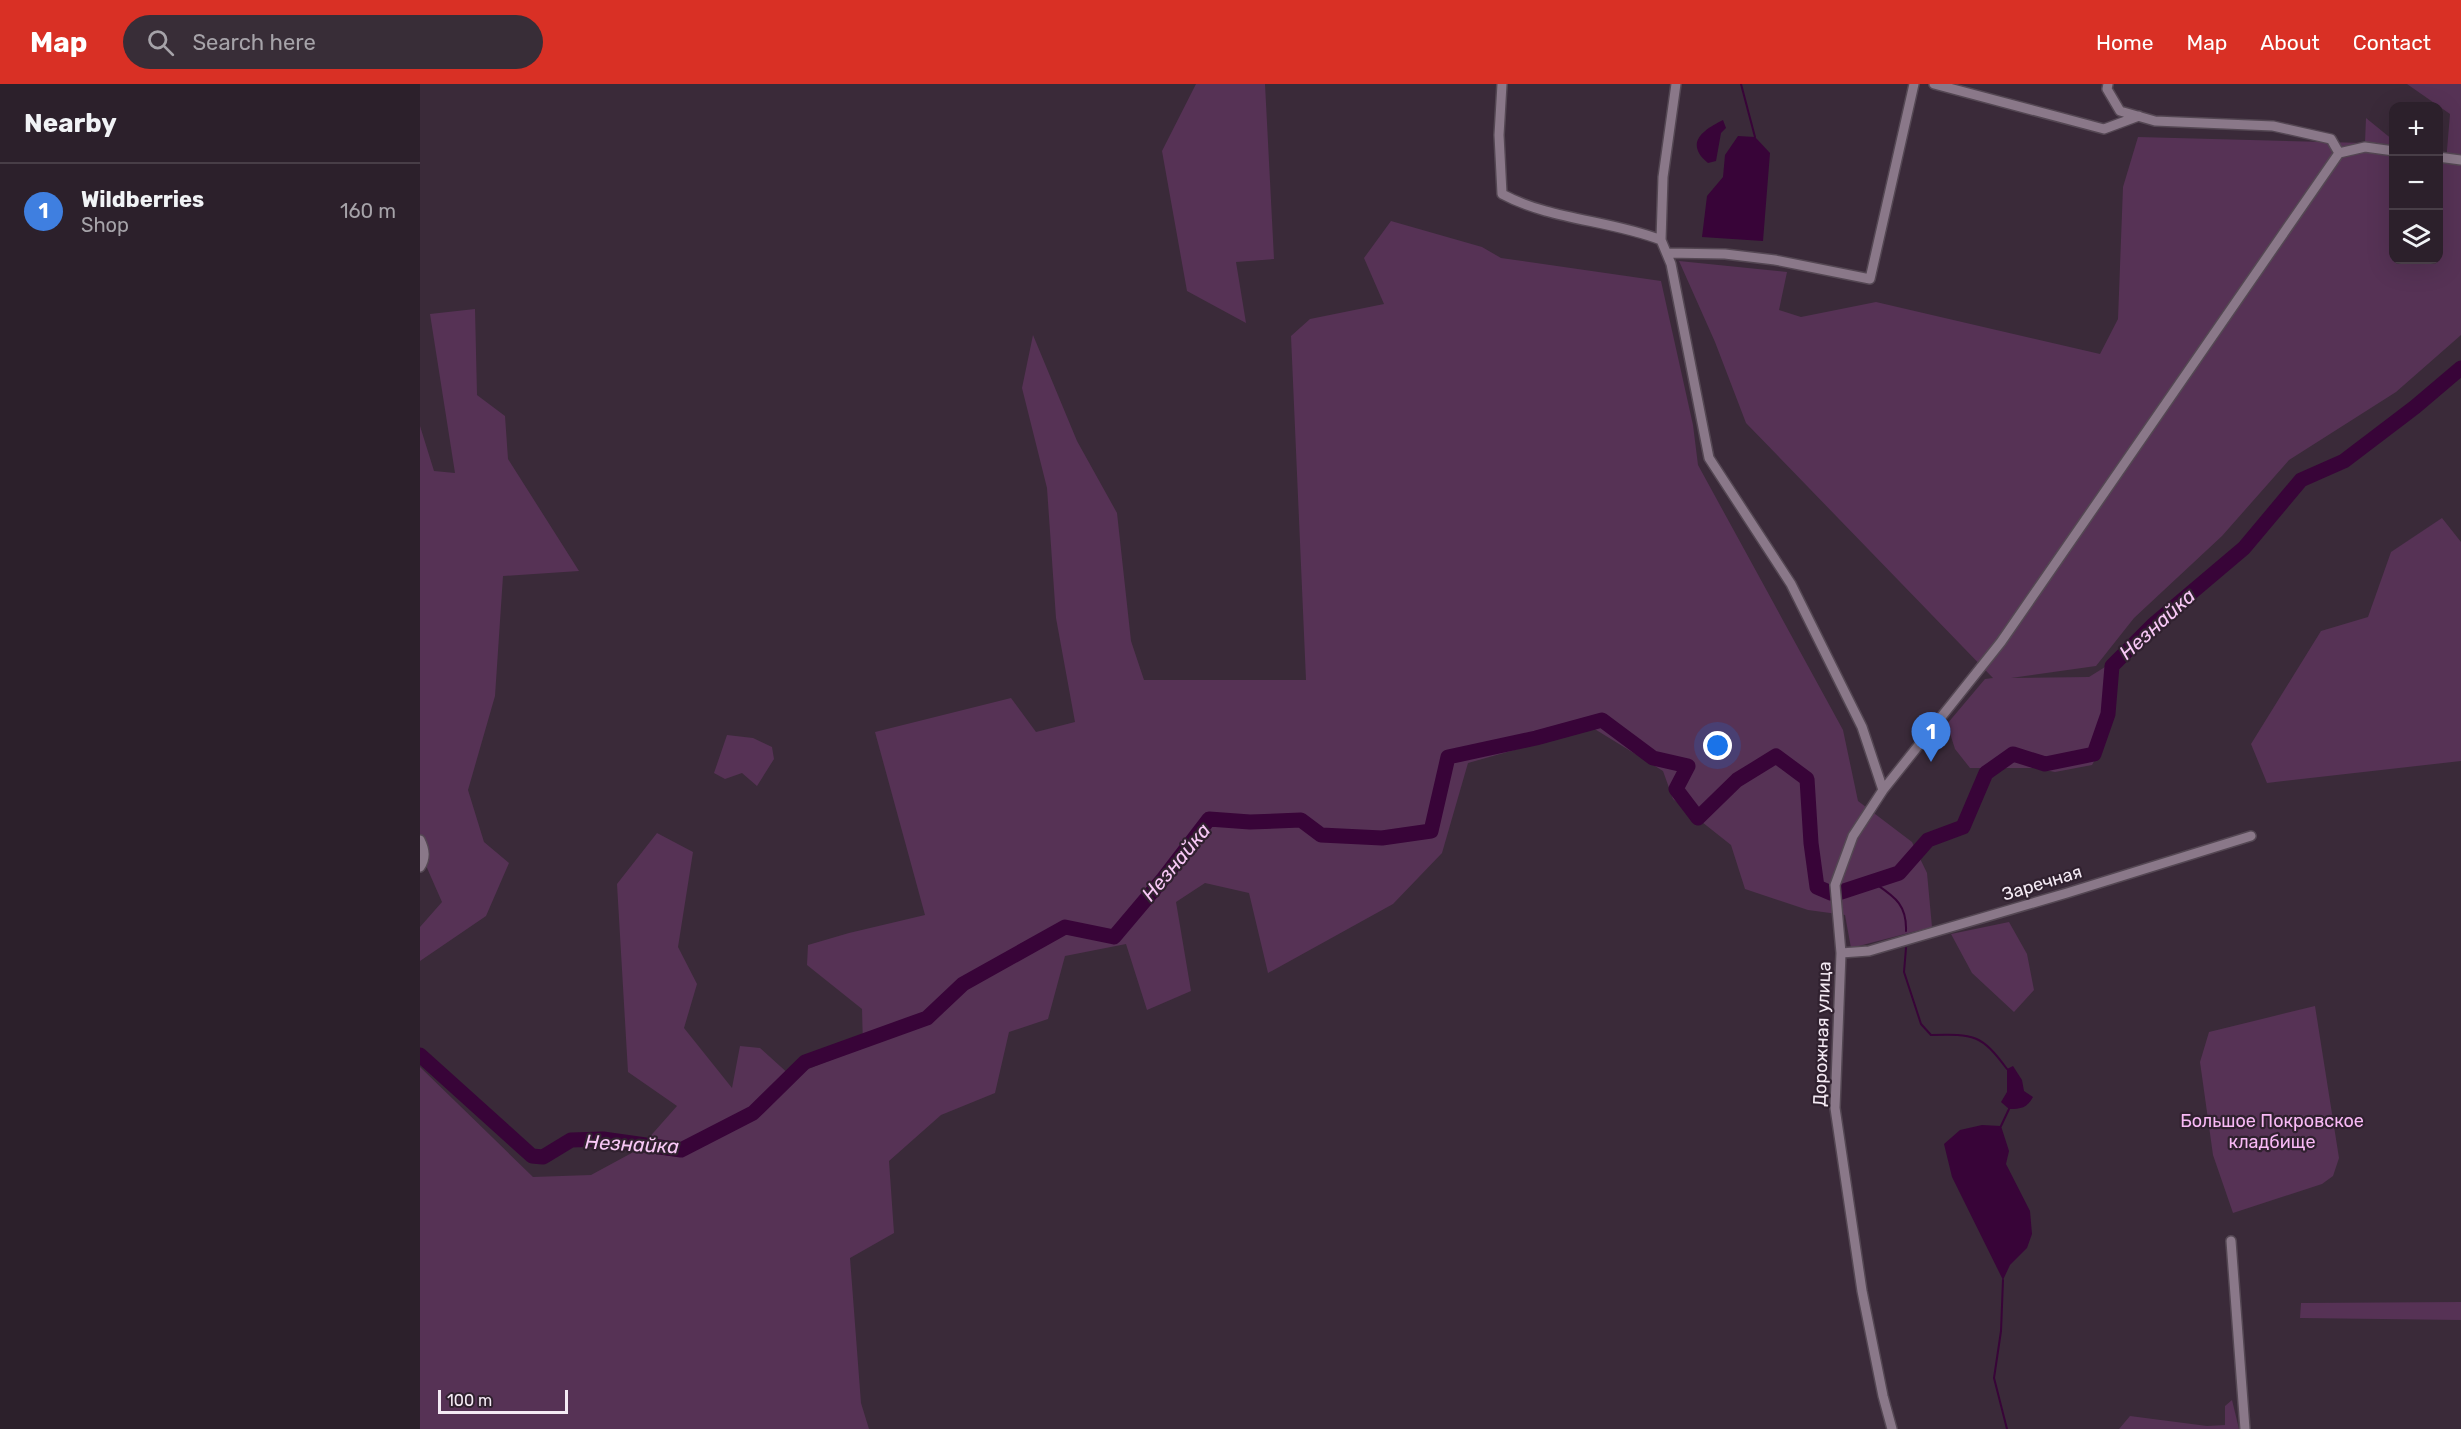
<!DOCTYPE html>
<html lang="en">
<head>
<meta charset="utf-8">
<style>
  body { margin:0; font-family:Rubik,sans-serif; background:#382d37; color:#f1f3f6 }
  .controls { position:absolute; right:18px; top:18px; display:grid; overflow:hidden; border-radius:12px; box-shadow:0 6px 24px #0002 }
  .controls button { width:54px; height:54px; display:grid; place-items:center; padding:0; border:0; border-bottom:2px solid #483e47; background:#2c202b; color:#f1f3f6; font:30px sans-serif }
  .scale { position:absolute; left:18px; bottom:15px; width:130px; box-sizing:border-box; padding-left:6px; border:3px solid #f4eaf4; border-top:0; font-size:16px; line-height:21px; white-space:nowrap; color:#f4eaf4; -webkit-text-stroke:4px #30212f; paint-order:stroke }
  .you { position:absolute; left:1298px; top:662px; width:21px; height:21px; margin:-15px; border:4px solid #fff; border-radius:50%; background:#1a73e8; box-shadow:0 0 0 9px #1a73e833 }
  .badge { display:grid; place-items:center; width:39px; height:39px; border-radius:50%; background:#d93025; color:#fff; font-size:20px; font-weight:700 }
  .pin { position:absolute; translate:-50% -50px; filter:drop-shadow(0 2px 3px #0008) }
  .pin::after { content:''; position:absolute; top:32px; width:21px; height:18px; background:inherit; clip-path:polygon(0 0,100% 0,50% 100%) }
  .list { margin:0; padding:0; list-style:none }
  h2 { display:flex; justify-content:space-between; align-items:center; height:78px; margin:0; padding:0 24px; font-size:26px }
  h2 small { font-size:20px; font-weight:400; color:#a6a3a9 }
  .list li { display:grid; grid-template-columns:39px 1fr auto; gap:18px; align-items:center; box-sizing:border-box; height:96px; padding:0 24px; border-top:2px solid #483e47 }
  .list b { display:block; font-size:22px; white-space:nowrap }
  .list p { margin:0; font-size:20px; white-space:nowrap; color:#a6a3a9 }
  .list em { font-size:20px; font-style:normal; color:#a6a3a9 }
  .icon { flex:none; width:33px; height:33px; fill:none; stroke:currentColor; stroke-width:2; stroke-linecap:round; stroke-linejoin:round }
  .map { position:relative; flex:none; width:2041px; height:1345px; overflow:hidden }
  header { display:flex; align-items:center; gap:36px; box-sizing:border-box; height:84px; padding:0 30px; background:#d93025; color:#fff }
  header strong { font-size:28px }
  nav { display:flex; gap:33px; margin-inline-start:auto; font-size:21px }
  .search { width:420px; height:54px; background:#382d37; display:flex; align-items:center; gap:15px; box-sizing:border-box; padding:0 21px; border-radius:33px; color:#a6a3a9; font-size:22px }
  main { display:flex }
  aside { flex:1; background:#2c202b }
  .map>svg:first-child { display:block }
</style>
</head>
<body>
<header>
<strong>Map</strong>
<div class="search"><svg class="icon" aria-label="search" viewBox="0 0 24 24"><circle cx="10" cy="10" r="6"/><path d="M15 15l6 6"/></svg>Search here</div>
<nav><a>Home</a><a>Map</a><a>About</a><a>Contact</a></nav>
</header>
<main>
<aside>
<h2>Nearby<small></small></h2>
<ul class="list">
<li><span class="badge" style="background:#3f7fe0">1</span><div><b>Wildberries</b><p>Shop</p></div><em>160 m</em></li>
</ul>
</aside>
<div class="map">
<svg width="2041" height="1345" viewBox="0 0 2041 1345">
  <rect width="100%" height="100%" fill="#3a2a39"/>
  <path fill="#563255" d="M776 0H845L854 175 816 178 826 239 767 207 742 67Z
    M1987 0H2041V251L1976 308 1869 376 1802 452 1714 534 1676 582 1591 594 1669 593 1685 583H1698C1693 622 1692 648 1672 681L1635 688 1615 684H1550L1535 665 1527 640 1565 595 1573 594 1326 339 1295 258 1259 177 1367 188 1359 226 1381 233 1456 218 1680 270 1698 235 1703 103 1718 53 1945 59 1946 34 1973 56 1974 176H2018L2019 80 2026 78 2030 30Z
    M971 137 1062 163 1081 174 1241 197 1273 341 1278 381 1423 646 1438 717 1492 758 1507 789 1512 843 1431 864 1425 831 1388 826 1325 805 1311 761 1253 715 1243 687 1173 644 1048 679 1022 769 973 820 848 889 829 809 785 799 756 818 771 907 727 926 706 860 645 872 628 935 589 948 575 1009 521 1031 469 1077 474 1149 430 1174 441 1319 449 1345H0V983L113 1093 171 1091 219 1065 257 1022 208 988 197 800 237 749 273 768 258 863 277 900 264 944 312 1004 320 962 340 964 371 992 443 963 442 925 387 881 388 861 429 849 505 831 455 648 591 614 616 648 655 638 636 534 627 404 602 304 613 251 657 357 697 429 711 557 724 596H886L871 252 890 235 964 220 944 174Z
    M55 225 57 311 85 332 88 375 159 487 83 492 75 612 48 706 64 758 89 779 66 832 0 877V843L22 818 0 768V342L14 387 35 389 10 230Z
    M2022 434 2041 458V677L1847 699 1831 660 1901 547 1948 533 1971 468Z
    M307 651 333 654 352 663 354 675 337 702 322 689 305 695 294 689Z
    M1589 838 1607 870 1614 906 1594 928 1552 889 1531 850Z
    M1895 922 1919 1074 1913 1092 1902 1100 1813 1129 1793 1071 1780 978 1789 948Z
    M2041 1218V1236L1880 1234 1881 1219Z
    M1812 1316 1819 1345H1699L1710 1332 1787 1342 1805 1341V1322Z"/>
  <path fill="#380438" d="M1303 36 1306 44 1301 49 1296 77 1288 79C1264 59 1283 46 1303 36Z
    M1318 52 1335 53 1350 69 1343 157 1282 153 1287 112 1303 93 1305 71Z
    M1593 982 1602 996 1604 1007 1613 1013C1607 1024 1601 1025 1589 1025L1581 1018 1587 1008V985Z
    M1562 1041 1581 1042 1589 1067 1586 1080 1610 1127 1612 1150 1607 1164 1590 1181 1583 1196 1532 1093 1524 1060 1540 1046Z"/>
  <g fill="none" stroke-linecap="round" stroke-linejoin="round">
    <path stroke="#380438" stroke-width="2" d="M1321 0 1335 53
      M1453 798C1473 812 1487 819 1486 847
      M1486 864 1484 888 1501 940 1511 951C1554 950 1561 950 1587 985
      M1581 1042 1589 1025
      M1583 1196 1581 1247 1574 1294 1587 1345"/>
    <path stroke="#380438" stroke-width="15" d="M1418 809 1479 789 1508 756 1543 743 1566 689 1593 670 1625 680 1674 670 1688 630 1692 582 1733 541 1824 464 1881 396 1924 377 1995 323 2041 284
      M0 971 112 1072 123 1073 151 1056 183 1055 261 1066 333 1029 385 978 507 934 543 900 645 843 694 853 743 795 789 735 830 738 881 736 901 751 962 754 1011 747 1028 673 1116 654 1182 636 1233 674 1268 682 1256 705 1278 734 1317 696 1356 672 1387 695 1391 759 1397 803 1411 809"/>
    <g stroke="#544753" stroke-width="12">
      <path id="minor" d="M1082 0 1079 51 1082 110C1130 136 1190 136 1241 156L1251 180 1289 374 1371 500 1442 643 1463 706 1433 752 1415 801 1421 869 1415 1024 1442 1207 1463 1312 1472 1345
        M1514 0 1684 45 1719 32
        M1688 0 1687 5 1700 27 1735 37 1853 42 1911 55 1919 69
        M2018 73 2041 76
        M1241 156 1243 93 1256 0
        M1247 169 1305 170 1355 176 1450 195 1494 0
        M1463 706 1581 558 1919 69 1945 63 1974 67
        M0 756C5 766 6 774 0 783
        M1421 869 1449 867 1647 809 1831 752
        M1811 1157 1825 1345"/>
    </g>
    <use href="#minor" stroke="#8a7889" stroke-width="9"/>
  </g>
  <g text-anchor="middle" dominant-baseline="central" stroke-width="4.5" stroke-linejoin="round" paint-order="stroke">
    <g font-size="18" fill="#f4eaf4" stroke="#30212f">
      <text transform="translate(1622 799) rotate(-17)">Заречная</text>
      <text transform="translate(1402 950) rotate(-88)">Дорожная улица</text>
    </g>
    <g font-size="18" fill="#f8b9f5" stroke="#30212f">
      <text x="1852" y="1037">Большое Покровское<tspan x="1852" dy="21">кладбище</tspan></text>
    </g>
    <g font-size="20" font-style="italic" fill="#f8c8f6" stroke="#30212f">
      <text transform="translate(1737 540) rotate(-42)">Незнайка</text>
      <text transform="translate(756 778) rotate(-50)">Незнайка</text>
      <text transform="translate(212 1060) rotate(3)">Незнайка</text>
    </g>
  </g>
</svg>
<div class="controls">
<button>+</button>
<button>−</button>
<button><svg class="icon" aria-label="layers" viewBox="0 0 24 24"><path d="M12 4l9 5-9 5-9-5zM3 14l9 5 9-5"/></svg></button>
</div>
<div class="scale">100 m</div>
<div class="you"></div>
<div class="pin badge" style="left:1511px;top:678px;background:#3f7fe0">1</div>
</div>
</main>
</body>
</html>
